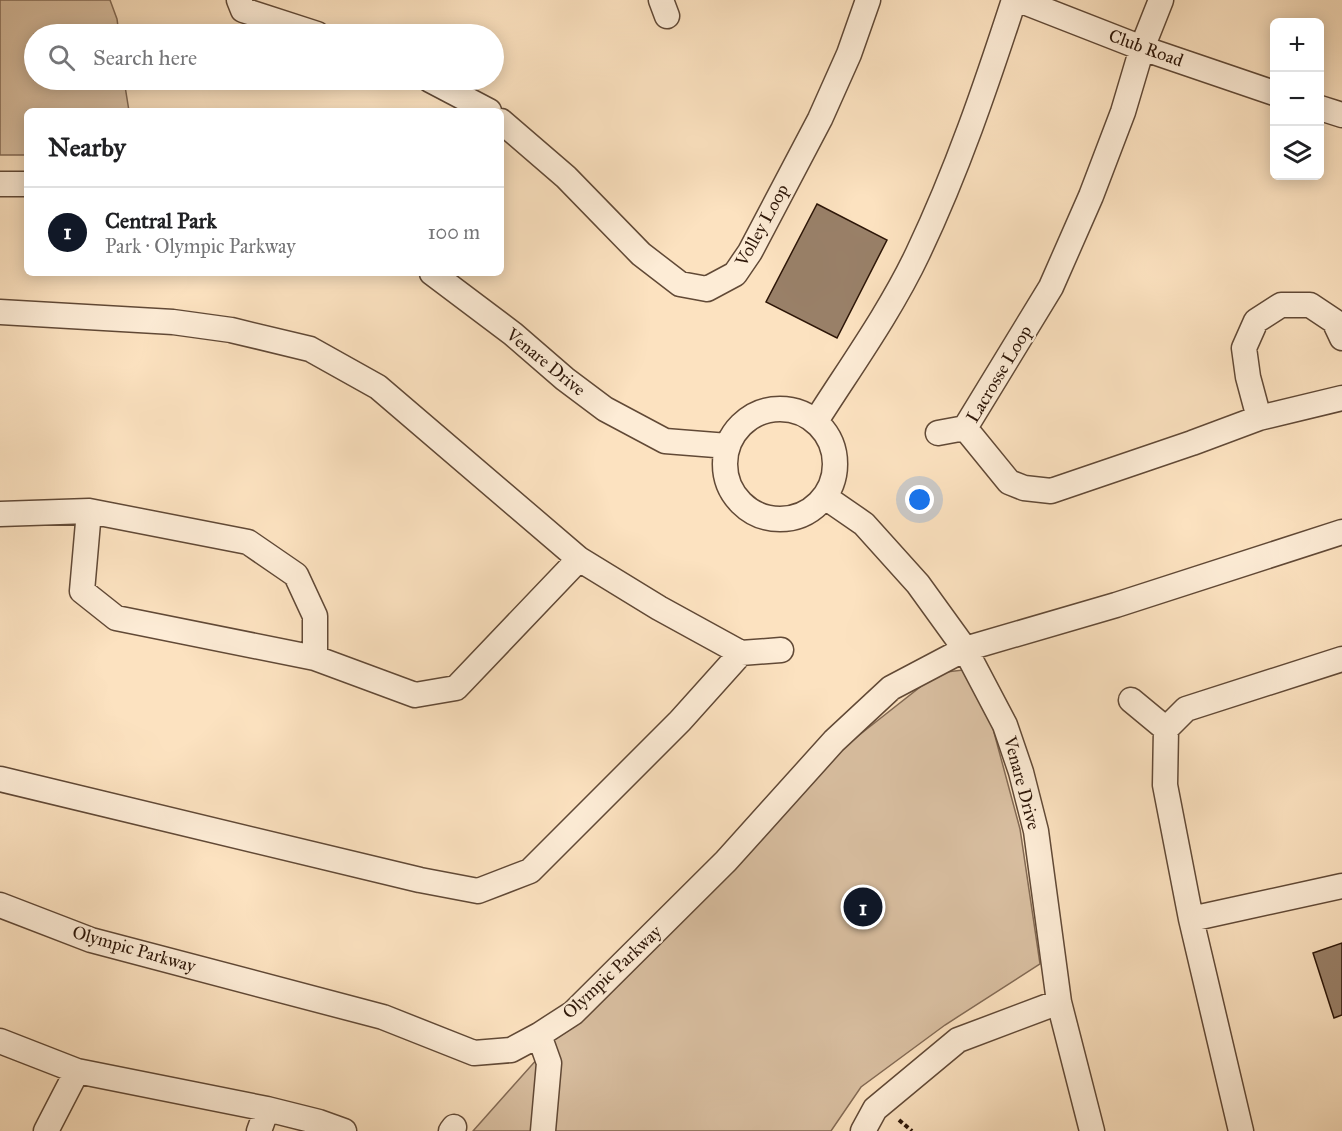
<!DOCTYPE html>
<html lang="en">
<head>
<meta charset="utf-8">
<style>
  body { margin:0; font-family:"IM FELL Great Primer",serif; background:#f2f2f2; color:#202124 }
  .controls { position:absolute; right:18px; top:18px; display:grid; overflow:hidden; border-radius:9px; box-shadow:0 3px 15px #0003 }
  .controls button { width:54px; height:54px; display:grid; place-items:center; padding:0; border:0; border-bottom:2px solid #e0e0e0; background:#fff; color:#202124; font:30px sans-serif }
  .you { position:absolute; left:920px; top:500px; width:21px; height:21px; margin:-15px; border:4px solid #fff; border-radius:50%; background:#1a73e8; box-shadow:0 0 0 9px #1a73e833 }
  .badge { display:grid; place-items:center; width:39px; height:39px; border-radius:50%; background:#111827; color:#fff; font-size:20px; font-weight:700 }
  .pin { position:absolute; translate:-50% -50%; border:3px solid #fff; box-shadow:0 2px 6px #0006 }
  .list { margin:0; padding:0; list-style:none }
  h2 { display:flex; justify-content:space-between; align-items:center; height:78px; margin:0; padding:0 24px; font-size:26px }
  h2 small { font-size:20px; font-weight:400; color:#757577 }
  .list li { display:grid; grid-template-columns:39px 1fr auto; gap:18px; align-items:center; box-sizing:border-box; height:90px; padding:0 24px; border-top:2px solid #e0e0e0 }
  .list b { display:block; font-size:22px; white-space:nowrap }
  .list p { margin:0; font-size:20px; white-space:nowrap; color:#757577 }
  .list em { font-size:20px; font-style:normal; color:#757577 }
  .icon { flex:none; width:33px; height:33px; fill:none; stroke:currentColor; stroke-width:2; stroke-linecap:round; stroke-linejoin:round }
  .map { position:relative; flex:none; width:1342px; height:1131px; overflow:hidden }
  .search { position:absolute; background:#fff; box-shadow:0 3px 15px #0003; left:24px; top:24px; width:480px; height:66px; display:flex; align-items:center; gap:15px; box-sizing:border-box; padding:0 21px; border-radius:33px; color:#757577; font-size:22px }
  .panel { position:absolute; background:#fff; box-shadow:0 3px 15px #0003; left:24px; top:108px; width:480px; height:168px; border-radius:9px }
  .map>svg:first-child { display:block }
</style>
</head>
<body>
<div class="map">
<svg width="1342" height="1131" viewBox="0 0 1342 1131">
  <rect width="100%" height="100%" fill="#fce2c0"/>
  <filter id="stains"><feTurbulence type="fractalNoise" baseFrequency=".00333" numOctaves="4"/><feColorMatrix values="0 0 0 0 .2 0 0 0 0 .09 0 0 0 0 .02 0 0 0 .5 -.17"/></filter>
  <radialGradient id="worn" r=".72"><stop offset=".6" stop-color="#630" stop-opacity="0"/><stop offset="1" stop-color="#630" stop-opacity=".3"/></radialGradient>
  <path fill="#d9bfa1" stroke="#836a54" stroke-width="1.5" d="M0 0H110L117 19 119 34H34V80H124L129 111H27V155H0Z
    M963 670 992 725 1020 829 1040 964 945 1025 861 1087 831 1131H473L555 1039 577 1025 658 946 844 747 938 673Z"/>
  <path fill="#998068" stroke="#2d1608" stroke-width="1.5" d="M817 204 887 240 837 338 766 302Z
    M1342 943V1015L1334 1018 1313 953Z"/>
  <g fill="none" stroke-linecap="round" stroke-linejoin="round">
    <g stroke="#614936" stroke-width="27">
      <path id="minor" d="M239 0 243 10 317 34
        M661 0 667 16
        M1019 0 1142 48 1274 93
        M430 80 489 111
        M1320 108 1342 115
        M501 121 566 177 641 254 680 284 707 289 735 274 750 252 820 119 849 54 868 0
        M0 184H27
        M432 273 513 334 565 379 605 409 665 441 728 446
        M0 312 173 322 231 330 310 349 378 387 579 559 659 608 741 653 781 650
        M725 464a55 55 0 1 1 110 0a55 55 0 1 1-110 0Z
        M1259 418 1248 377 1244 348 1256 321 1281 305H1310L1334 321 1342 338
        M816 421C851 366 890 312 918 253 957 171 986 86 1014 0
        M965 428 1051 287 1091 196 1123 112 1142 48 1161 0
        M965 428 1009 482 1024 488 1051 491 1192 443 1259 418 1342 398
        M938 433 965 428
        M825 497 864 524 918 584 965 649 1005 725 1021 772 1036 831 1059 1002 1092 1131
        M89 511 82 591 116 618 315 658 415 695 456 688 579 559
        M0 514 89 511 248 542 296 575 315 616V658
        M1131 700 1166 729
        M0 779 420 880 478 891 530 871 680 721 741 653
        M0 905 91 940 383 1017 474 1053 511 1050 539 1035 573 1013 726 861 834 741 891 688 965 649 1116 605 1342 532
        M1191 919 1342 886
        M539 1035 549 1063 543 1131
        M0 1041 77 1071 267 1109 319 1122 344 1131
        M46 1131 77 1071
        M259 1131 267 1109
        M451 1131 454 1127
        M863 1131 875 1109 958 1040 1059 1002
        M1241 1131 1191 919 1165 785 1166 729 1186 709 1342 659"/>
    </g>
    <path stroke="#2d1608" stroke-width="4" stroke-dasharray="4.5 3" stroke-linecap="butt" d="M899 1120 912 1131"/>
    <use href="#minor" stroke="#fdecd6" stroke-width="24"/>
  </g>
  <g text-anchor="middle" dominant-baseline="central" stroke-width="4.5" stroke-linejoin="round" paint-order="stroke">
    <g font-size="18" fill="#2d1608" stroke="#fdecd6">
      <text transform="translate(1146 48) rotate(20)">Club Road</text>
      <text transform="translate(762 225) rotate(-61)">Volley Loop</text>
      <text transform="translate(546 362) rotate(39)">Venare Drive</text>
      <text transform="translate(999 374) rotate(-59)">Lacrosse Loop</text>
      <text transform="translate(1022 783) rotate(75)">Venare Drive</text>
      <text transform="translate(134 949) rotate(16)">Olympic Parkway</text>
      <text transform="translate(612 972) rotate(-43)">Olympic Parkway</text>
    </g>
  </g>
  <rect width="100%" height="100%" filter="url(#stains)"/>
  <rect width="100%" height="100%" fill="url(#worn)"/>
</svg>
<div class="controls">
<button>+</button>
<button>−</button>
<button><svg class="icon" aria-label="layers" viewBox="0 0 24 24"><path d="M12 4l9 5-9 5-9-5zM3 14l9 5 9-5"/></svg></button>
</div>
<div class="you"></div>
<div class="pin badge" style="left:863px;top:907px">1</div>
<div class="search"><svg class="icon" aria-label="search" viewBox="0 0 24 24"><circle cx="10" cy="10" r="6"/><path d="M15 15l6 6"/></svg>Search here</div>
<section class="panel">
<h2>Nearby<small></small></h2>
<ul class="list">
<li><span class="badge">1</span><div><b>Central Park</b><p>Park · Olympic Parkway</p></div><em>100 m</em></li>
</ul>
</section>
</div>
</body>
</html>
